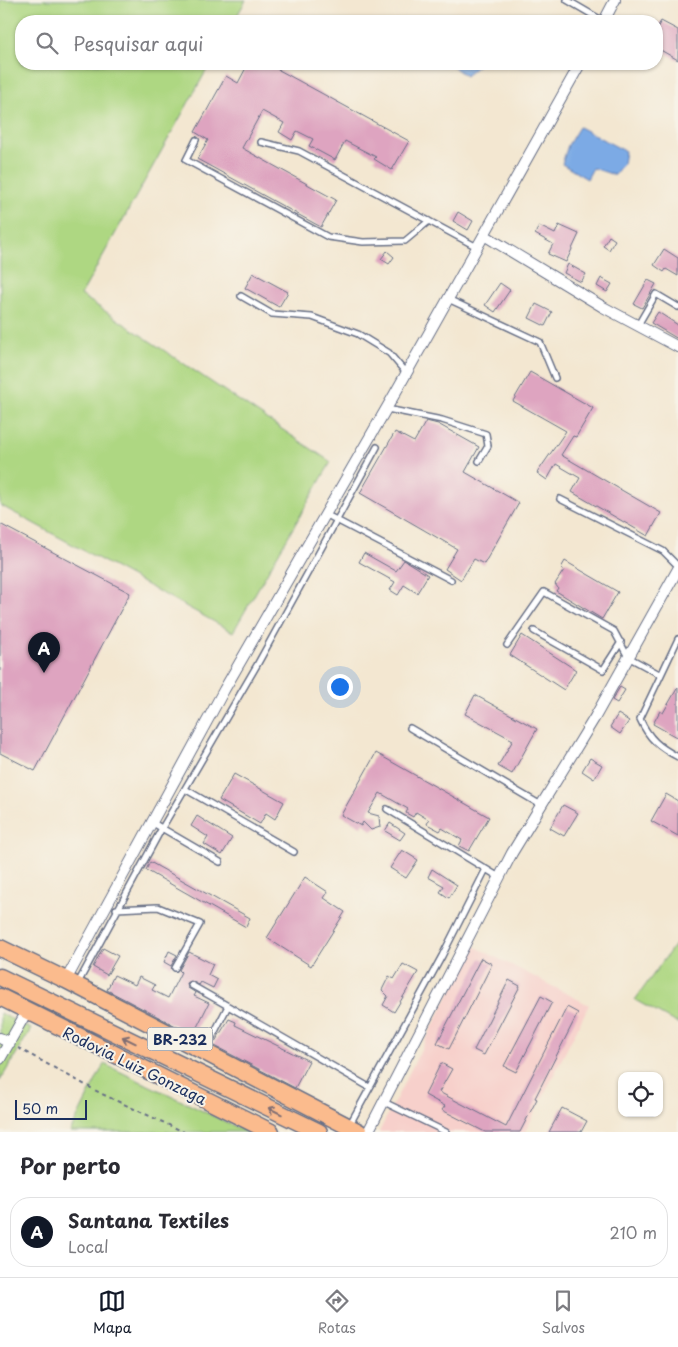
<!DOCTYPE html>
<html lang="pt">
<head>
<meta charset="utf-8">
<style>
  body { margin:0; font-family:"Playpen Sans",sans-serif; background:#f2f2f3; color:#2b2b33 }
  .controls { position:absolute; right:15px; bottom:15px; display:grid; overflow:hidden; border-radius:10px; box-shadow:0 1px 4px #0004 }
  .controls button { width:45px; height:45px; display:grid; place-items:center; padding:0; border:0; border-bottom:1px solid #e1e1e2; background:#fff; color:#2b2b33; font:25px sans-serif }
  .scale { position:absolute; left:15px; bottom:12px; width:72px; box-sizing:border-box; padding-left:5px; border:2px solid #1b2f5e; border-top:0; font-size:14px; line-height:18px; white-space:nowrap; color:#1b2f5e; -webkit-text-stroke:4px #f7f3e8; paint-order:stroke }
  .you { position:absolute; left:339px; top:686px; width:18px; height:18px; margin:-12px; border:4px solid #fff; border-radius:50%; background:#1a73e8; box-shadow:0 0 0 8px #1a73e833 }
  .badge { display:grid; place-items:center; width:32px; height:32px; border-radius:50%; background:#111827; color:#fff; font-size:16px; font-weight:700 }
  .pin { position:absolute; translate:-50% -41px; filter:drop-shadow(0 1px 2px #0008) }
  .pin::after { content:''; position:absolute; top:26px; width:18px; height:15px; background:inherit; clip-path:polygon(0 0,100% 0,50% 100%) }
  .list { margin:0; padding:0; list-style:none }
  h2 { display:flex; justify-content:space-between; align-items:center; height:65px; margin:0; padding:0 20px; font-size:21px }
  h2 small { font-size:16px; font-weight:400; color:#7c7c81 }
  .list li { display:grid; grid-template-columns:32px 1fr auto; gap:15px; align-items:center; box-sizing:border-box; height:70px; margin:0 10px 10px; padding:0 10px; border:1px solid #e1e1e2; border-radius:20px }
  .list b { display:block; font-size:19px; white-space:nowrap }
  .list p { margin:0; font-size:16px; white-space:nowrap; color:#7c7c81 }
  .list em { font-size:16px; font-style:normal; color:#7c7c81 }
  .icon { flex:none; width:28px; height:28px; fill:none; stroke:currentColor; stroke-width:2; stroke-linecap:round; stroke-linejoin:round }
  .map { position:relative; flex:none; width:678px; height:1132px; overflow:hidden }
  .search { position:absolute; background:#fff; box-shadow:0 1px 4px #0004; left:15px; right:15px; top:15px; height:55px; display:flex; align-items:center; gap:12px; box-sizing:border-box; padding:0 18px; border-radius:20px; color:#7c7c81; font-size:19px }
  .sheet { height:145px; background:#fff }
  nav { display:flex; justify-content:space-around; align-items:center; box-sizing:border-box; height:70px; border-top:1px solid #e1e1e2; background:#fff; font-size:14px; color:#7c7c81 }
  nav a { display:grid; justify-items:center; gap:2px }
  nav .on { color:#111827 }
  .map>svg:first-child { display:block }
</style>
</head>
<body>
<div class="map">
<svg width="678" height="1132" viewBox="0 0 678 1132">
  <rect width="100%" height="100%" fill="#f7f3e8"/>
  <filter id="ink" filterUnits="userSpaceOnUse"><feTurbulence type="fractalNoise" baseFrequency=".02" numOctaves="2"/><feDisplacementMap in="SourceGraphic" scale="10" xChannelSelector="R" yChannelSelector="G"/><feConvolveMatrix kernelMatrix="1 2 1 2 8 2 1 2 1" color-interpolation-filters="sRGB"/></filter>
  <filter id="wash" filterUnits="userSpaceOnUse"><feTurbulence type="fractalNoise" baseFrequency=".0096" numOctaves="4" result="noise"/><feDisplacementMap in="SourceGraphic" scale="20" xChannelSelector="R" yChannelSelector="G"/><feGaussianBlur stdDeviation="1.12" result="paint"/><feColorMatrix in="noise" values="0 0 0 0 0 0 0 0 0 0 0 0 0 0 0 0 0 1.4 0 .05"/><feComposite in="paint" operator="in"/></filter>
  <g filter="url(#wash)">
    <rect width="100%" height="100%" fill="#f3e7d1"/>
    <path fill="#f7d0cb" d="M474 946 589 1005 525 1132H379Z"/>
    <path fill="#aed782" stroke="#648370" d="M0 0H246L234 21H21V64H210L81 295 331 462 233 632 0 505Z
      M678 940V1024L635 1000Z
      M0 1013 31 1029 0 1081Z
      M104 1064 247 1132H70Z"/>
    <path fill="#7caae5" stroke="#4c6ca2" d="M449 64H479L466 76Z
      M579 127 625 151 623 164 614 175 593 168 587 179 562 164 568 145Z"/>
    <g id="blocks">
      <path fill="#dea4c0" d="M661 21 678 30V60L657 48V28Z
        M248 64H268L409 141 392 170 374 159 376 157 345 141 335 160 309 146 313 139 297 131 292 140 279 132 284 123 262 111 242 148 336 200 321 227 197 159 208 140 195 132 226 76 238 83Z
        M458 212 473 221 468 230 453 221Z
        M559 225 579 234 566 262 548 254 553 244 535 234 539 226 555 234Z
        M609 236 615 240 609 250 603 246Z
        M664 249 678 258V276L666 269 664 272 654 265Z
        M387 251 394 257 389 264 381 259Z
        M568 264 586 274 581 282 564 273Z
        M253 273 288 292 279 307 245 288Z
        M601 278 612 284 607 292 597 286Z
        M648 280 656 284 642 308 634 304Z
        M500 283 510 290 495 312 485 305Z
        M536 304 552 312 545 326 529 318Z
        M658 312 678 325V339L651 323Z
        M530 372 593 408 576 437 573 436 561 455 661 513 648 536 572 492 580 478 556 464 547 480 537 473 566 431 513 401Z
        M426 421 438 424 479 447 465 472 519 503 484 564 474 559 461 580 445 569 457 549 360 493 395 432 414 442Z
        M0 524 130 593 35 771 0 753Z
        M364 553 396 571 404 560 428 575 417 593 404 585 398 595 390 590 395 582 359 562Z
        M565 561 618 592 602 619 556 591 558 588 555 584 564 570 561 568Z
        M522 635 576 670 564 690 510 655Z
        M620 687 625 690 617 703 612 700Z
        M678 687V738L653 724 660 711 663 713Z
        M475 695 537 729 512 774 498 766 513 740 465 714Z
        M618 714 629 721 620 734 610 727Z
        M376 753 489 817 469 851 459 846 462 840 442 828 440 831 427 824 429 820 416 812 413 817 406 813 408 809 380 793 368 813 379 816 380 827 371 830 363 822 361 826 341 815Z
        M590 758 602 765 594 779 582 771Z
        M234 774 284 802 275 819 266 813 260 824 219 800Z
        M666 794 678 801V836L651 821Z
        M563 805 578 813 564 836 550 828Z
        M197 816 232 838 222 855 204 844 208 837 191 826Z
        M390 823 405 833 400 840 385 831Z
        M402 850 418 860 406 878 390 868Z
        M150 862 250 918 246 927 146 870Z
        M432 869 457 885 449 898 440 892 444 886 428 877Z
        M305 877 328 892 324 898 345 912 311 966 267 938Z
        M103 948 118 956 107 975 93 967Z
        M169 951 177 955 171 966 164 962Z
        M189 952 213 964 208 975 217 980 213 988 201 982 199 985 191 981 187 983 188 988 196 993 194 996 209 1003 193 1035 107 990 114 975 135 985 139 977 155 985 152 990 168 998 181 972 179 970Z
        M481 958 492 964 449 1049 437 1043Z
        M403 964 418 972 394 1012 383 1005 388 996 382 990 389 976 394 979Z
        M509 980 520 986 484 1055 474 1050Z
        M541 996 552 1002 516 1072 504 1066Z
        M567 1007 578 1013 535 1098 537 1099 520 1132H485L442 1110 445 1106 425 1095 441 1063 452 1069 439 1092 506 1127Z
        M229 1019 236 1022 235 1025 309 1061 295 1088 213 1045Z
        M562 1108 587 1121 581 1132H549Z"/>
    </g>
  </g>
  <g filter="url(#ink)">
    <use href="#blocks" fill-opacity="0" stroke="#676f86" stroke-width="1"/>
    <g fill="none" stroke-linecap="round" stroke-linejoin="round">
      <g stroke="#676f86" stroke-width="8">
        <path id="service" d="M567 0 603 21
          M196 140 186 160 328 237 363 242 405 241 429 221
          M261 142 299 151 477 247
          M241 296 272 314 312 317 358 334 389 353 406 373
          M448 299 540 342 555 378
          M638 325 656 294 678 307
          M387 409 442 420 486 434 488 446 479 461
          M560 499 663 551 678 566
          M325 514 451 580
          M534 631 603 670 621 642
          M507 645 544 592 614 631 628 657 661 675 678 639
          M661 675 640 719C649 739 659 747 678 757
          M410 728 541 805
          M185 789 294 852
          M387 809 499 877
          M153 823 220 862
          M116 909 158 907 200 924 175 968
          M78 983 162 828 257 665 377 447
          M191 985 228 1006 206 1049
          M228 1006 369 1087
          M384 1102 446 1132
          M350 1124 442 956 486 869"/>
      </g>
      <g stroke="#676f86" stroke-width="12">
        <path id="minor" d="M604 21 615 0
          M484 235 603 307 678 347
          M66 980 224 690 393 397 580 64
          M0 1038 10 1043
          M0 1059 27 1011
          M368 1132 512 853 595 717 678 569"/>
      </g>
      <g stroke="#676f86" stroke-width="19">
        <path id="primary" d="M0 948 66 980 359 1132"/>
      </g>
      <g stroke="#676f86" stroke-width="19">
        <path id="trunk" d="M0 977 319 1132
          M0 997 271 1132"/>
      </g>
      <path stroke="#676f86" stroke-width="2" stroke-dasharray="4 4" stroke-linecap="butt" d="M18 1048 102 1094 184 1132"/>
      <use href="#service" stroke="#fff" stroke-width="5"/>
      <use href="#minor" stroke="#fff" stroke-width="10"/>
      <use href="#primary" stroke="#fbbb8d" stroke-width="16"/>
      <use href="#trunk" stroke="#fbbb8d" stroke-width="16"/>
    </g>
    <defs><path id="oneway-shaft" d="M-6 0H5M1.5-3L5.5 0L1.5 3" fill="none" stroke-width="1.6" stroke-linecap="round" stroke-linejoin="round" transform="scale(1.25)"/></defs>
    <g stroke="#806e73">
      <use href="#oneway-shaft" transform="translate(129 1040) rotate(-154)"/>
      <use href="#oneway-shaft" transform="translate(275 1111) rotate(-154)"/>
    </g>
  </g>
  <g text-anchor="middle" dominant-baseline="central" stroke-width="4" stroke-linejoin="round" paint-order="stroke">
    <rect fill="#f7f3e8" stroke="#5d6a87" stroke-width="1" x="147.5" y="1027.5" width="65" height="23" rx="4"/>
    <g font-size="14" font-weight="bold" fill="#1b2f5e">
      <text x="180" y="1039">BR-232</text>
    </g>
    <g font-size="15" fill="#1b2f5e" stroke="#f7f3e8">
      <text transform="translate(135 1065) rotate(26)">Rodovia Luiz Gonzaga</text>
    </g>
  </g>
</svg>
<div class="controls">
<button><svg class="icon" aria-label="locate" viewBox="0 0 24 24"><circle cx="12" cy="12" r="6"/><path d="M12 2v4M12 18v4M2 12h4M18 12h4"/></svg></button>
</div>
<div class="scale">50 m</div>
<div class="you"></div>
<div class="pin badge" style="left:44px;top:673px">A</div>
<div class="search"><svg class="icon" aria-label="search" viewBox="0 0 24 24"><circle cx="10" cy="10" r="6"/><path d="M15 15l6 6"/></svg>Pesquisar aqui</div>
</div>
<section class="sheet">
<h2>Por perto<small></small></h2>
<ul class="list">
<li><span class="badge">A</span><div><b>Santana Textiles</b><p>Local</p></div><em>210 m</em></li>
</ul>
</section>
<nav>
<a class="on"><svg class="icon" aria-label="map" viewBox="0 0 24 24"><path d="M3 6l6-2 6 2 6-2v14l-6 2-6-2-6 2zM9 4v14M15 6v14"/></svg>Mapa</a>
<a><svg class="icon" aria-label="directions" viewBox="0 0 24 24"><path d="M12 3l9 9-9 9-9-9zM9 14v-3h6M13 9l2 2-2 2"/></svg>Rotas</a>
<a><svg class="icon" aria-label="saved" viewBox="0 0 24 24"><path d="M7 4h10v16l-5-4-5 4z"/></svg>Salvos</a>
</nav>
</body>
</html>
